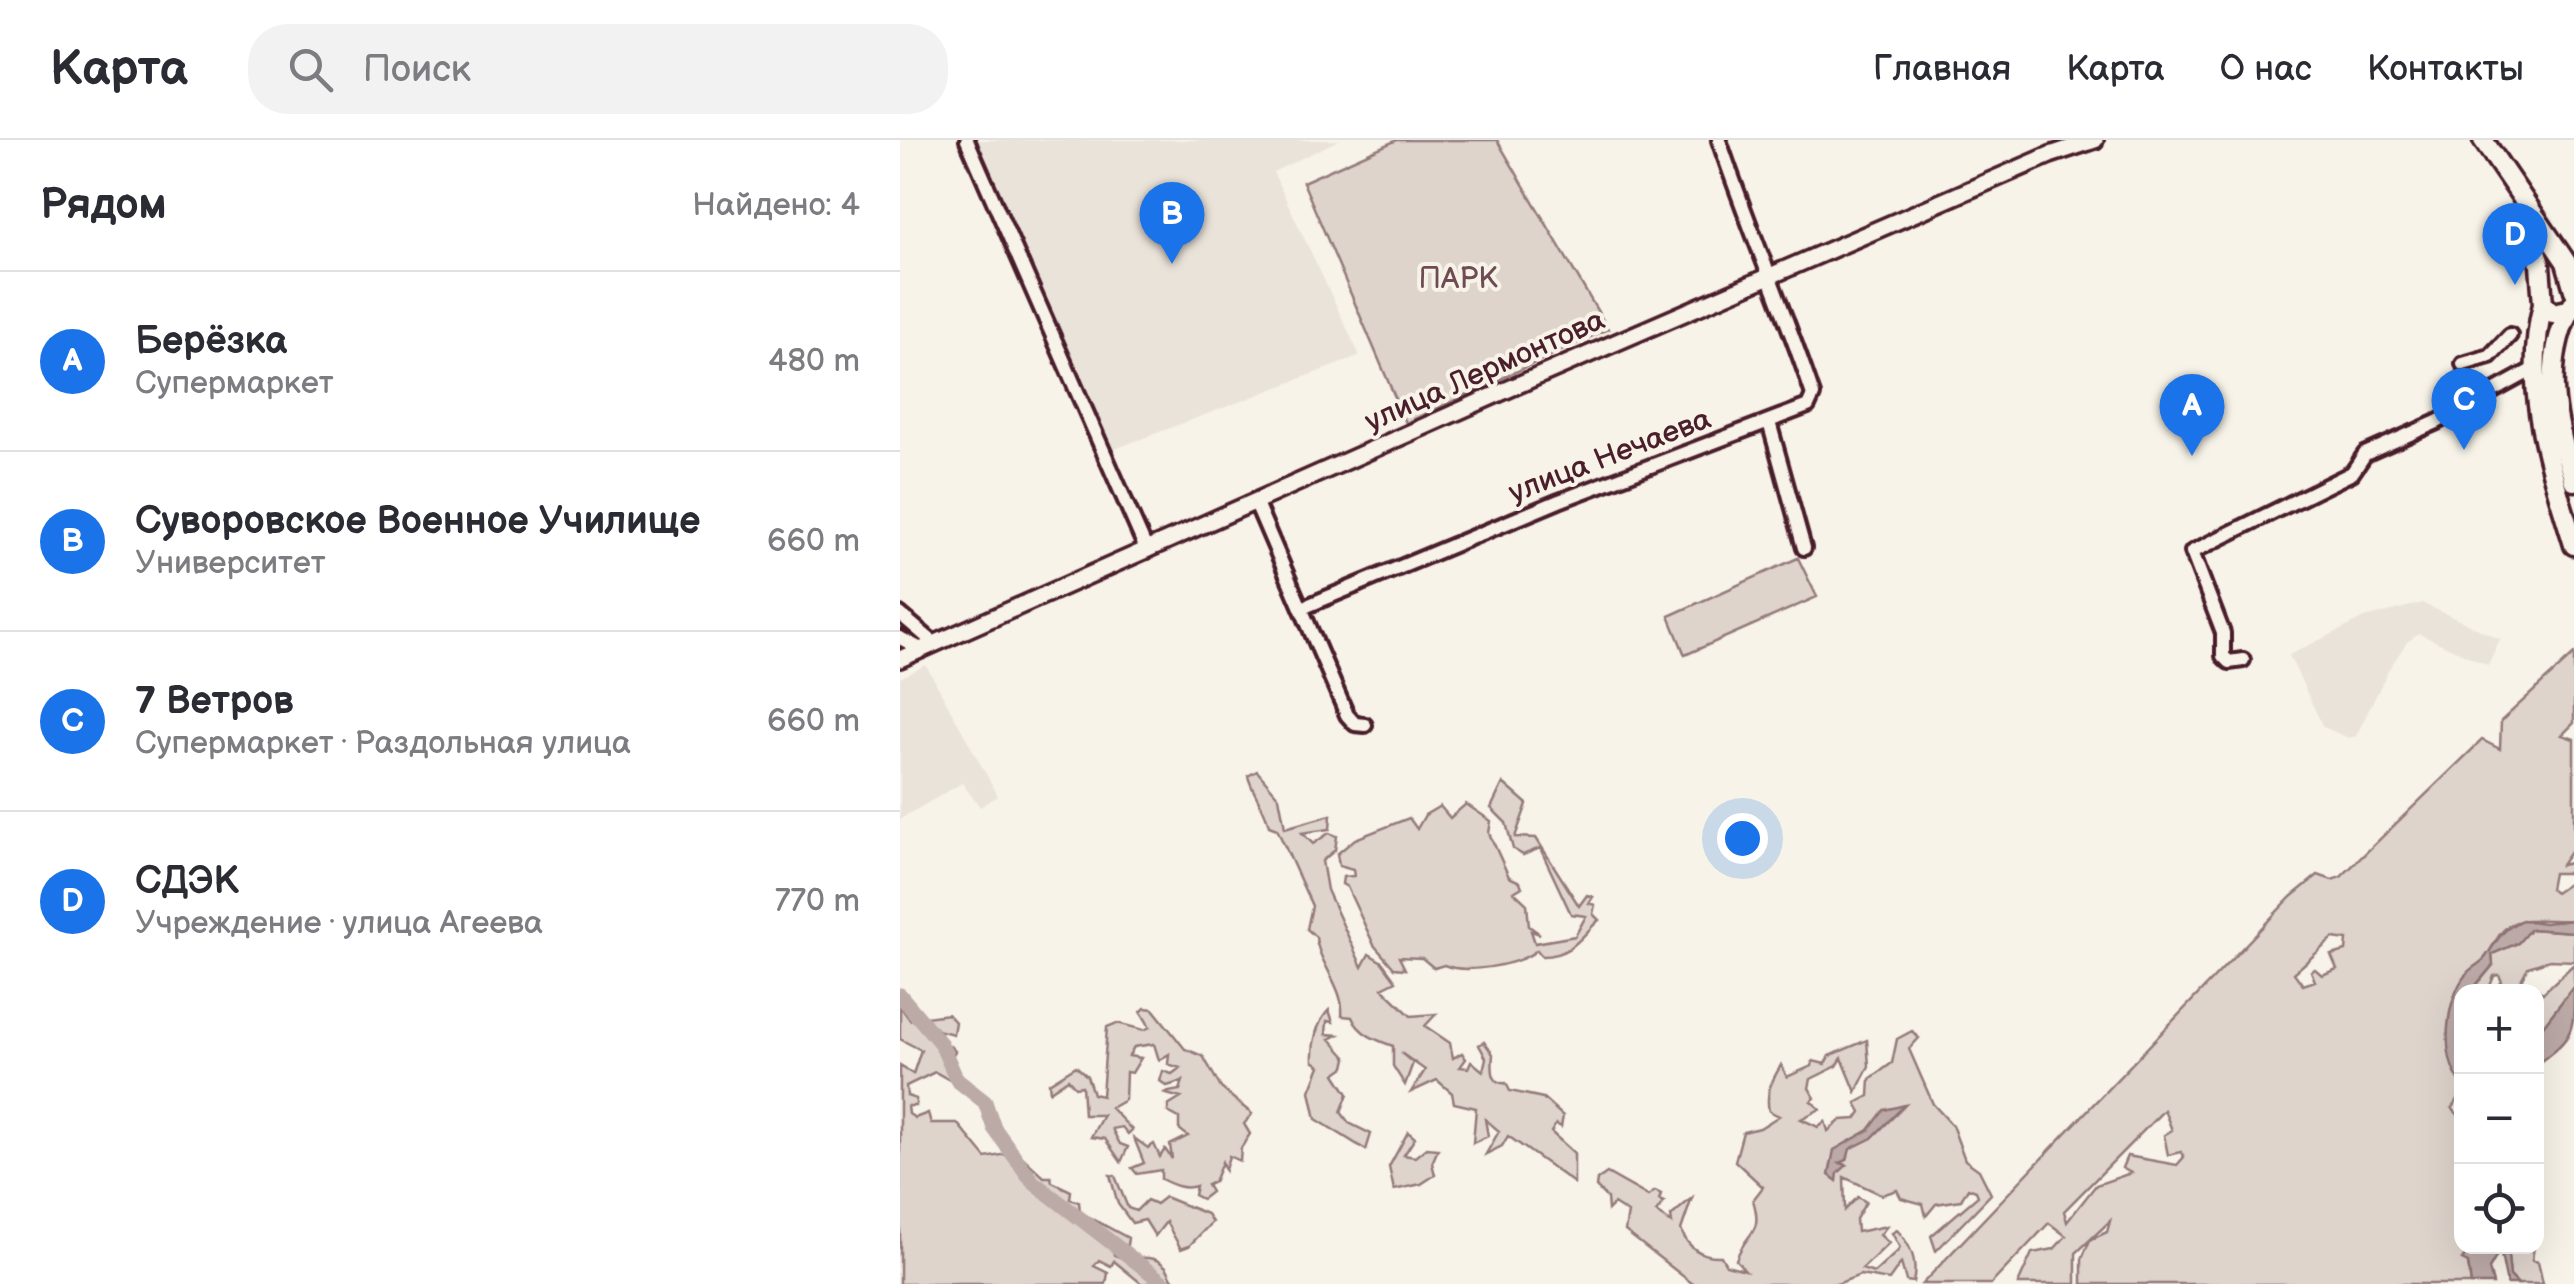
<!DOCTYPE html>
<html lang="ru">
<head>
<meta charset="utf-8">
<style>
  body { margin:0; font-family:"Balsamiq Sans",sans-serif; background:#f2f2f3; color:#2b2b33 }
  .controls { position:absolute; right:30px; bottom:30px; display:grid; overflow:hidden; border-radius:20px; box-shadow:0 10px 40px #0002 }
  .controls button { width:90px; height:90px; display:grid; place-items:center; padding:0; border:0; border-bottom:2px solid #e1e1e2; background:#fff; color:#2b2b33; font:50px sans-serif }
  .you { position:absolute; left:842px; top:698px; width:35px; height:35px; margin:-25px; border:8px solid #fff; border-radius:50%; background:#1a73e8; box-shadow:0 0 0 15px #1a73e833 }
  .badge { display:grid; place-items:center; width:65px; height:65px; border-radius:50%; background:#1a73e8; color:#fff; font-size:32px; font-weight:700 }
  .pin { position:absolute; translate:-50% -82px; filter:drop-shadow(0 2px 5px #0008) }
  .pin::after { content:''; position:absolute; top:52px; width:35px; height:30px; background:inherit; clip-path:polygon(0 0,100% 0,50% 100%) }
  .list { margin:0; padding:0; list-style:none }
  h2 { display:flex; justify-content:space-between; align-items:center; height:130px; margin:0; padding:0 40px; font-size:42px }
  h2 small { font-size:32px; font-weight:400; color:#7c7c81 }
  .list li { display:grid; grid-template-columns:65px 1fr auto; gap:30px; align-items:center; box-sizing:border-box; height:180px; padding:0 40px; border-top:2px solid #e1e1e2 }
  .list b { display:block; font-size:38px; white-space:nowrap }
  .list p { margin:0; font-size:32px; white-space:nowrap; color:#7c7c81 }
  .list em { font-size:32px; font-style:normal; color:#7c7c81 }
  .icon { flex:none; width:55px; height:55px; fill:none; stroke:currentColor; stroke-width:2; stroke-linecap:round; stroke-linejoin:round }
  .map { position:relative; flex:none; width:1674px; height:1144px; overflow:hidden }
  header { display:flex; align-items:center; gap:60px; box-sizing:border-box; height:140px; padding:0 50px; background:#fff; border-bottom:2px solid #e1e1e2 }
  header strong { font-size:48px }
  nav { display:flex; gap:55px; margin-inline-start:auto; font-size:35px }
  .search { width:700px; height:90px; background:#f2f2f3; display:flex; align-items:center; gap:25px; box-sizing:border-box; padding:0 35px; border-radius:40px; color:#7c7c81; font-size:38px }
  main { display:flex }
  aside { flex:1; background:#fff }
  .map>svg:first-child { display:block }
</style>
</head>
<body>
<header>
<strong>Карта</strong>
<div class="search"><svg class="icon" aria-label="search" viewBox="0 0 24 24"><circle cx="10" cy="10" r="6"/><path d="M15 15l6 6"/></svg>Поиск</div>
<nav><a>Главная</a><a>Карта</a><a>О нас</a><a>Контакты</a></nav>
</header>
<main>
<aside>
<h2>Рядом<small>Найдено: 4</small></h2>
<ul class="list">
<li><span class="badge">A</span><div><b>Берёзка</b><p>Супермаркет</p></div><em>480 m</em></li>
<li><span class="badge">B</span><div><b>Суворовское Военное Училище</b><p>Университет</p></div><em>660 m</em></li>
<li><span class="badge">C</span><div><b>7 Ветров</b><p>Супермаркет · Раздольная улица</p></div><em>660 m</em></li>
<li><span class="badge">D</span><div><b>СДЭК</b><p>Учреждение · улица Агеева</p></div><em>770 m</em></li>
</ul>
</aside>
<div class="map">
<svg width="1674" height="1144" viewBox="0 0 1674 1144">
  <rect width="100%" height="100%" fill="#f7f3e8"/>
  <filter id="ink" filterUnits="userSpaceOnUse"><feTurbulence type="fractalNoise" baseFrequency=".01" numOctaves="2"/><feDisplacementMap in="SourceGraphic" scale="20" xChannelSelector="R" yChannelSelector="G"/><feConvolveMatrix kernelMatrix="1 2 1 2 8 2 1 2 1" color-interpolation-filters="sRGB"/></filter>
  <g filter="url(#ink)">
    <path fill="#eae3da" d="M70 0H439L373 32 460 216 212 310Z
      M1522 463 1600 499 1588 525 1519 494 1507 502 1489 529 1456 596 1449 598 1423 587 1389 515 1465 478Z
      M26 525 98 656 80 667 62 643 0 679V538Z"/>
    <path fill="#ded4cc" stroke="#947a7c" stroke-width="2.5" fill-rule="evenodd" d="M497 0H597L708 189 506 283 403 42Z
      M898 418 917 457 785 515 769 476Z
      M1674 514V583L1662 595 1674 599V714L1670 712 1661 725 1674 722V733H1653L1650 749 1655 753 1674 740V780C1658 781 1632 778 1620 781 1598 786 1596 805 1584 819 1579 825 1571 828 1566 835 1540 873 1561 916 1561 955L1552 968 1561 978V1106L1572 1108 1568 1123 1571 1144H1182V1119L1190 1100 1207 1092 1210 1081 1176 1113V1144H1118L1132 1113 1154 1109 1166 1096 1149 1083 1091 1144H1022L1391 757 1418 735 1432 740 1441 737 1582 600 1600 609 1601 581ZM1433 798 1447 800 1446 811 1431 815 1437 829 1422 835 1415 829 1411 831 1415 841 1403 845 1394 833ZM1264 970 1272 990 1264 995 1268 1015 1281 1012 1284 1017 1277 1025 1227 1016 1222 1028 1231 1033 1196 1045 1167 1082 1164 1071Z
      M357 631 379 657 385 688 431 675 430 689 402 693 413 704 429 693 437 696 435 710 422 721 427 750 462 827 469 814 482 822 496 841 482 848 511 876 536 874 525 886 550 903 553 918 562 913 566 919 560 927 568 928 571 921 583 931 586 918 579 905 584 902 593 914C592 926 590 945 606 943L610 951 643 958 663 976 661 987 656 984 651 992 674 1013V1043L608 996 602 1006 586 1014 599 991 585 979 588 996 573 1003 576 968 554 963 552 953 537 940 511 952 525 930 501 913 513 923 505 945 493 926V906C476 900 459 894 452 877L442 876C445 849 418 822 416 797L407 789 412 766 377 689 369 686C365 667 352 653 348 636Z
      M603 643 627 664 615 697 636 698 679 766 687 755 693 757 689 763 695 765 693 774 699 780C681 796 672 816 642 816L637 810C618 826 565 834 544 825L534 828 522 818 499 817 505 829 494 828 474 805 447 747 442 744 443 737 454 736 453 730 439 726 437 714 455 699 509 678 517 689 525 675 540 666 550 678 566 664 591 681 589 693 609 737 620 742 622 747 614 752 627 764 629 786 640 794 631 791 635 803 675 796 686 776 671 774 640 708 623 715 613 709 606 683 591 668Z
      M1630 789 1674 792V821L1650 820 1628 827 1620 842 1621 850 1631 846 1643 853 1674 824V846L1637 894 1636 852 1593 851 1602 842 1599 835 1594 836 1588 851 1571 852 1593 825 1592 814 1618 803Z
      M0 866 10 880 21 872 26 877 48 874 55 882 53 894 38 890 29 895 41 909 50 906 55 911 50 920 55 943 35 932 6 946 7 956 16 959V966H8L9 974 15 978 28 973 31 983H57L86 1018 117 1012 144 1037H151L152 1042 171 1051 170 1059 179 1062 180 1072 228 1098 227 1105 213 1110 214 1115C232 1124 249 1110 265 1126 269 1130 270 1137 274 1141L242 1144 214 1121 211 1126 199 1120 194 1126 208 1133 206 1144H0V926L13 934 21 910 0 899Z
      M245 868 253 869 285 909 303 916 321 948 352 974 344 984 350 994 341 1008 340 1021 329 1016 325 1030 322 1022 314 1042 307 1045 311 1052 302 1059 294 1055 296 1046C284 1050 273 1045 261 1039V1030L237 1034 232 1028 244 1023 234 998 248 1008 254 1004 260 1017 265 1009 272 1019 270 1005 288 996 279 989V978L268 972V966L281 958 263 953 280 950 283 941 267 946 260 941 263 931 272 934 280 928 268 924 269 914 259 920 254 904 234 907 229 916 241 918 232 933 226 932 225 960 211 968 232 990 228 994 222 987 212 989 220 1004 228 1007 221 1022 205 999 191 997 203 975H184L182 946 175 947 168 939 150 951 149 943 176 926 187 936 193 954 202 956 207 887 217 883 244 890 250 887 241 872Z
      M429 870 433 882 427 881 426 894 438 895 430 899 447 918 445 927 435 934 448 954 441 972 449 983 471 994 466 1010 416 979 410 951 420 926 413 921C412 903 417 882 429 870Z
      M1012 891 1019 898 1009 909 1033 964 1052 985 1065 1020 1079 1030 1091 1054 1036 1111 1031 1096 1078 1056 1076 1051 1068 1048 1061 1060 1036 1064 1026 1076 1023 1064 1001 1058 997 1050 982 1055 944 1037 945 1070 958 1057 966 1062 956 1079 957 1092 987 1086 980 1095 989 1103 962 1129 974 1133 997 1112 1000 1108 992 1093 997 1090C1011 1105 1018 1122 1013 1142L1006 1141 1001 1123 989 1140 960 1135 937 1144H793L725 1091 728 1073 714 1064 708 1070 707 1058 696 1047 697 1040 707 1033 748 1056 755 1051 761 1054 759 1060 764 1062 756 1072 772 1083 771 1076 792 1058 781 1090C788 1108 802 1117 821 1116L826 1125 845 1130 836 1120C846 1090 864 1096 853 1060L863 1047 835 1021 843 992 860 988 879 976 869 971C865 952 872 941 881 925L887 937 912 926 913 921 925 924 929 916 967 900 969 926 956 952 942 918 937 926 911 939 909 948 915 958 911 961 920 969 901 979 918 987 925 981 928 991 941 980 956 979 961 972 956 963 969 956 970 939 992 923 997 899Z
      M508 992 515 998 504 1015 515 1017 526 1008 538 1009 532 1023 535 1035 521 1044 494 1050 489 1027Z
      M210 1035 215 1036 228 1068 236 1071 247 1060 256 1064 265 1057 307 1074 312 1082 289 1106 281 1109 266 1082 255 1096 245 1080 232 1083 218 1064Z
      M1607 1107H1634L1632 1120 1638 1122 1643 1144H1618L1610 1136Z"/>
    <path fill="#bcaaa7" stroke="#8e7275" stroke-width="2.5" d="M1622 780 1644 783 1674 780V792L1630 789 1618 803 1592 814 1593 825 1571 851 1561 852V943C1540 916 1545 860 1567 833 1572 827 1580 824 1585 818 1600 798 1598 792 1622 780Z
      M1674 846C1674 892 1674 897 1637 924V894Z
      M1005 965 972 998 950 1009 947 1020 940 1023 947 1025 938 1033 937 1041 929 1035 934 1010 969 990 984 970Z
      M1572 1107H1607L1610 1136 1618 1144H1607L1600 1110 1589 1129 1593 1144H1571L1568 1123 1562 1120Z"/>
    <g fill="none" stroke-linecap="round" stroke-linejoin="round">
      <path stroke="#bcaaa7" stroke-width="15" d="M0 855 41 904 57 940 85 962 94 988 133 1042 265 1144"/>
      <g stroke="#4a1f2b" stroke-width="20">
        <path id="minor" d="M67 0 247 411
          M1563 224 1590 216 1610 195
          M869 282 904 408
          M356 363 447 575 455 584 465 585
          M402 468 659 361 908 266 913 255C884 168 848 87 819 0
          M0 474 34 503
          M0 498 21 509
          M1343 520 1329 522 1323 516V493L1292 412 1452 333 1465 314 1537 282 1632 230"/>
      </g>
      <g stroke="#4a1f2b" stroke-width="22">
        <path id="major" d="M0 519 629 240 1150 15 1195 0"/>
      </g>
      <g stroke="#4a1f2b" stroke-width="25">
        <path id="highway" d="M1583 0 1666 122 1674 150
          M1625 72 1640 125 1643 164 1653 173 1668 170
          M1674 162C1640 219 1655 282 1674 341
          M1643 164C1622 250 1649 323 1674 405"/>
      </g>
      <use href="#minor" stroke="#f7f3e8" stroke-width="12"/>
      <use href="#major" stroke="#f7f3e8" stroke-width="15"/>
      <use href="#highway" stroke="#f7f3e8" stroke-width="18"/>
    </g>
  </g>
  <g text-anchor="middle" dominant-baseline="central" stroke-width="8" stroke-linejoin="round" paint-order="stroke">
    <g font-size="30" fill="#6f4c53" stroke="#f7f3e8">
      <text x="558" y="139">ПАРК</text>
    </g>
    <g font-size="30" fill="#4a1f2b" stroke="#f7f3e8">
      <text transform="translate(585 231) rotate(-24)">улица Лермонтова</text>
      <text transform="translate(710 316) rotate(-21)">улица Нечаева</text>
    </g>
  </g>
</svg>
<div class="controls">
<button>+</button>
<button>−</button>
<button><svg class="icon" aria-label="locate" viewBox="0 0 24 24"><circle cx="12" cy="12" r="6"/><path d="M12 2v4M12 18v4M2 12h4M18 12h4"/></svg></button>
</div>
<div class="you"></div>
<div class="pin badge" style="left:1292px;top:316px">A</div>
<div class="pin badge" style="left:272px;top:124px">B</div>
<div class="pin badge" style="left:1564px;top:310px">C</div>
<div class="pin badge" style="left:1615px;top:145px">D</div>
</div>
</main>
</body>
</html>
